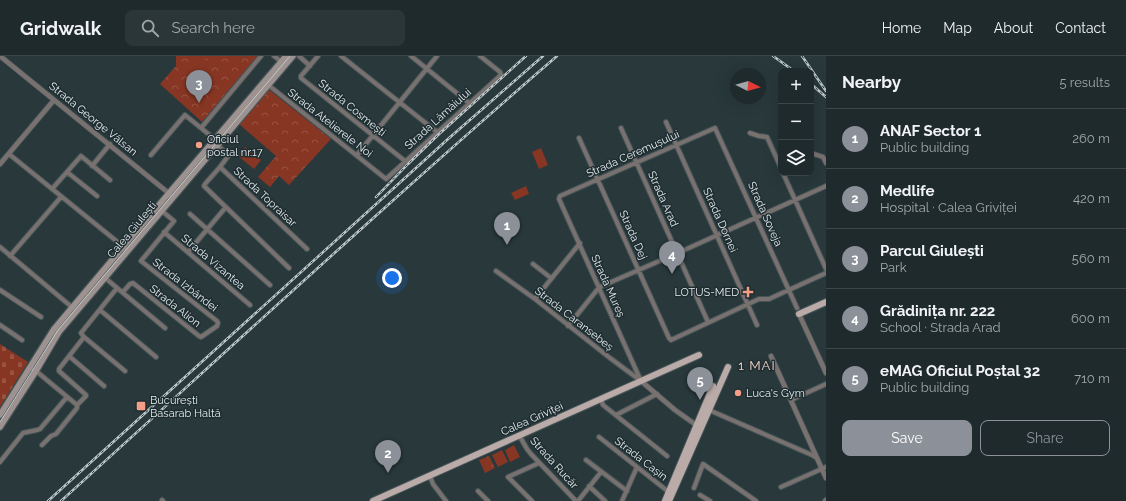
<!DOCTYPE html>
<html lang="en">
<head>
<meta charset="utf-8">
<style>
  body { margin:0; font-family:Raleway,sans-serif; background:#2b3638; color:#f1f3f6 }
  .controls { position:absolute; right:12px; top:12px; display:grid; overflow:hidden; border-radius:8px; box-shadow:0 4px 16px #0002 }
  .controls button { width:36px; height:36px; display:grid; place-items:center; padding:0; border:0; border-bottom:1px solid #3c4648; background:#1e2a2c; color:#f1f3f6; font:20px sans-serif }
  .compass { position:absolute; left:730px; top:12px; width:36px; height:36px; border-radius:50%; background:#1e2a2c; box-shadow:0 4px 16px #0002; rotate:95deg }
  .you { position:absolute; left:392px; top:222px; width:14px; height:14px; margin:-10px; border:3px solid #fff; border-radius:50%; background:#1a73e8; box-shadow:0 0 0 6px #1a73e833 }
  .badge { display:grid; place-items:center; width:26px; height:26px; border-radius:50%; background:#8c9099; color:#fff; font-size:13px; font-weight:700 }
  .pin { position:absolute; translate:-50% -33px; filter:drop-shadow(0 1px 2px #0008) }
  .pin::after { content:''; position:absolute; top:21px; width:14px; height:12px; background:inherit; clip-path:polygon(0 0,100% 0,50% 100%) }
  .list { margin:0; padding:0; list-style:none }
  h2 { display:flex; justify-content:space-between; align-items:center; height:52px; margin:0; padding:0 16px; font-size:17px }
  h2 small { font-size:13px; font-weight:400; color:#a1a7a9 }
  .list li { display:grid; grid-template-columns:26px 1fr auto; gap:12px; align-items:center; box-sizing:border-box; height:60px; padding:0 16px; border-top:1px solid #3c4648 }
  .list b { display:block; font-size:15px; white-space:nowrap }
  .list p { margin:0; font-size:13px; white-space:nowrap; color:#a1a7a9 }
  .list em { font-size:13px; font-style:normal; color:#a1a7a9 }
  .actions { display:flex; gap:8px; padding:12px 16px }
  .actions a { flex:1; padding:9px 0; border:1px solid #8c9099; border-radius:8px; text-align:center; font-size:14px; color:#8c9099 }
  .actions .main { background:#8c9099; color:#fff }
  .icon { flex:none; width:22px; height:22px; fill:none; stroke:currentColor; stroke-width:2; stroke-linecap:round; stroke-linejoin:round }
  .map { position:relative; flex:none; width:826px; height:445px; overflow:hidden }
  header { display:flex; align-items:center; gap:24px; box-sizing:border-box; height:56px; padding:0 20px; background:#1e2a2c; border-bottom:1px solid #3c4648 }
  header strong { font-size:19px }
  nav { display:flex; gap:22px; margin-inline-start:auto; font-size:14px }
  .search { width:280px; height:36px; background:#2b3638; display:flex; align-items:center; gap:10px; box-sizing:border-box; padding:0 14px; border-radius:8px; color:#a1a7a9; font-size:15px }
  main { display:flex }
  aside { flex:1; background:#1e2a2c }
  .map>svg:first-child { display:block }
</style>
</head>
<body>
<header>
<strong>Gridwalk</strong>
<div class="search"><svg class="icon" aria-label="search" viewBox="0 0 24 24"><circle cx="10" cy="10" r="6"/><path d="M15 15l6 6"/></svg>Search here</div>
<nav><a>Home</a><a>Map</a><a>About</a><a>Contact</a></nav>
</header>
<main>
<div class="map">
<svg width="826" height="445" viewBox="0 0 826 445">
  <defs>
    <pattern id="forest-crowns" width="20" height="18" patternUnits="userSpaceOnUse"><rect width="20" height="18" fill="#873623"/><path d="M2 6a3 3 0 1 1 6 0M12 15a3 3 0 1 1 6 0" fill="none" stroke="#985343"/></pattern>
    <pattern id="cemetery-stones" width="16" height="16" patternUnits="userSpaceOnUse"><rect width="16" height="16" fill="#873623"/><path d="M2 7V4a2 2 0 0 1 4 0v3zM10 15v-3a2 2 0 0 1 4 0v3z" fill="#985343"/></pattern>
  </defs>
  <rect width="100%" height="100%" fill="#28383b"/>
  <path fill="url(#forest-crowns)" d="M176 0H258L202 66 160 28 176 10Z
    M268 33 331 83 289 129 279 120 270 131 258 121 276 100 239 68Z
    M489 400 495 412 485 417 479 404Z"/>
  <path fill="url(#cemetery-stones)" d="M0 288 28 306 0 351Z"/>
  <path fill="#873623" d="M196 0 209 5 203 19 213 24 210 30 187 21Z
    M245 91 261 104 254 113 238 100Z
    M541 92 548 109 539 113 532 96Z
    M526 130 529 138 515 144 511 137Z
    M514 389 520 401 510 406 505 394Z
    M502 394 508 406 498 411 492 399Z"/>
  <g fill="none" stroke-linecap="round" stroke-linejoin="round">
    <g stroke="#465558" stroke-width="6">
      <path id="minor" d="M274 0 283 7
        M299 0 310 10
        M318 0 301 20V22L405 105
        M341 0 437 76
        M411 0 469 47
        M267 28 386 123 501 19 500 16 480 0
        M666 66 757 269
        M201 72 261 0
        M621 72 708 266
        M750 77 759 80 767 81 781 112
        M579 82 669 282 671 284 759 243H769L826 217
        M217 89 229 99 220 111 307 193
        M811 97 823 101 826 107
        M9 98 125 192
        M151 99 185 59 217 85
        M357 99 437 0
        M92 110 110 88
        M220 111 205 128 204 130 289 212
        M67 116 97 140
        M783 117 826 213
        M52 133 81 100 110 124
        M190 158 270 229
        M164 176 250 249
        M0 191 73 252
        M188 196 226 151
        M10 200 61 141
        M533 208 551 222
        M496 215 535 243 610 302 641 325
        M104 221 165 272
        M0 234 41 261
        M123 236 130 228 133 227 199 280 201 281 217 270 218 267 217 265 141 205 174 165 162 155
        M535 243 580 187
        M100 254 156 301
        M0 269 22 284
        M568 270 597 234 602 230 680 196 826 130
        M84 281 125 315
        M69 300 104 330
        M30 312 36 315 77 349
        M641 325 559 143 560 140 715 72 797 252
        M601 343 603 349 667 400
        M791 344 826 328
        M709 354 812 399 817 402
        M616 359 657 338
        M519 379 527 393 531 398 576 445
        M599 381 670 437
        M42 389 51 380 56 378 77 352V349L86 340V339L59 315V313L84 281 81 277 117 232
        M586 404 627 435
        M0 406 23 377 37 374 40 373 67 341
        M430 420 433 428 446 445
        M589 430 605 445
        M781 431 826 411
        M694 432 703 408 756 445
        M478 435 488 445
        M700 439 710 445
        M162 444 163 445
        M532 445 508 421 539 407
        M578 445 601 416
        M622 445 637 411"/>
    </g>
    <g stroke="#465558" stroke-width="6">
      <path id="tertiary" d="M0 0 171 139
        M0 108 54 44
        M799 258 826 317
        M771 300 826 422
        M641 325 675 354 699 371
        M825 445 826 444"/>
    </g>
    <g stroke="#465558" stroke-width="8">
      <path id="secondary" d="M0 359 54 273 123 191 286 0
        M0 371 36 315 59 276 293 0"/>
    </g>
    <g stroke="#465558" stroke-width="8">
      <path id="primary" d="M799 258 826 246
        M373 445 699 299
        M665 445 713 330
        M669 445 728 311"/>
    </g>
    <use href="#minor" stroke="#78716f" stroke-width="4"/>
    <use href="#tertiary" stroke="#78716f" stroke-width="4.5"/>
    <use href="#secondary" stroke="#9d928f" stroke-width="5.5"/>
    <use href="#primary" stroke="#baaba8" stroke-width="6"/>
    <path stroke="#bfc9cc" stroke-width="1" d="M0 366 58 274 290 0"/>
    <g stroke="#bfc9cc" stroke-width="2.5">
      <path id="rail" d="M773 0 794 15
        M802 0 826 35
        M811 28 826 41
        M376 141 408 108 438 79 526 0
        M48 445 448 83 543 0
        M61 445C226 296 389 145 557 0"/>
    </g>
    <use href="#rail" stroke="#1f2d31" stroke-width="1" stroke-dasharray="3" stroke-linecap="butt"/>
  </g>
  <g fill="#f49e88" stroke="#1f2d31" stroke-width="1.5">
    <circle cx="199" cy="89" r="4"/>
    <path d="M746 230h4v4h4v4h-4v4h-4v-4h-4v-4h4z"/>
    <circle cx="738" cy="337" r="4"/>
    <rect x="136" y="345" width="10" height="10" rx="2"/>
  </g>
  <g text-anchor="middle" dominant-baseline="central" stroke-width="3" stroke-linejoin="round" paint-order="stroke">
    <g font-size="11" fill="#e3ecef" stroke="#1f2d31">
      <text transform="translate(352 52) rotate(39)">Strada Cosmești</text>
      <text transform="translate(93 63) rotate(39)">Strada George Vâlsan</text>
      <text transform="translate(438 63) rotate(-42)">Strada Lămâiului</text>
      <text transform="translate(330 67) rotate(38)">Strada Atelierele Noi</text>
      <text transform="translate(633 98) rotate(-24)">Strada Ceremușului</text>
      <text transform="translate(265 141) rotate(43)">Strada Topraisar</text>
      <text transform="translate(663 143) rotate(66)">Strada Arad</text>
      <text transform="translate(765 158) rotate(66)">Strada Soveja</text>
      <text transform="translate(720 164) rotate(66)">Strada Dornei</text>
      <text transform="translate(132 174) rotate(-50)">Calea Giulești</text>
      <text transform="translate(633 179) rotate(66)">Strada Dej</text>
      <text transform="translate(213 206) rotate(40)">Strada Vizantea</text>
      <text transform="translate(185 229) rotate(38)">Strada Izbândei</text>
      <text transform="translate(608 230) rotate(66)">Strada Mureș</text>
      <text transform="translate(175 250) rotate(38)">Strada Alion</text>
      <text transform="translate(574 263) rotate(38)">Strada Caransebeș</text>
      <text transform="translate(532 363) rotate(-24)">Calea Griviței</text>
      <text transform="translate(641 403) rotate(38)">Strada Cașin</text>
      <text transform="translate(554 407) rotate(48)">Strada Rucăr</text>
    </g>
    <g font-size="11" fill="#e3ecef" stroke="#1f2d31" text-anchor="start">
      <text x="207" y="83">Oficiul<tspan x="207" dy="13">postal nr.17</tspan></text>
      <text x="739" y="236" text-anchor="end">LOTUS-MED</text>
      <text x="746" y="337">Luca's Gym</text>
      <text x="150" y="344">București<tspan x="150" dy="13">Basarab Haltă</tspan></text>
    </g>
    <g font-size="13" letter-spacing="1" fill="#f4d2c9" stroke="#1f2d31">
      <text x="757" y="309">1 MAI</text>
    </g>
  </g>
</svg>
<div class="controls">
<button>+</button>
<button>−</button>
<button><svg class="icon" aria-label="layers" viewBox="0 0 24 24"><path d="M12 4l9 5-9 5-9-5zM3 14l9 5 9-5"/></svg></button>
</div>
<svg class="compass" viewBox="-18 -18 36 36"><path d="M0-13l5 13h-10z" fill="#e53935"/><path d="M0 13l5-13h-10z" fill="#a1a7a9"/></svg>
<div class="you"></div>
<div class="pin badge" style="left:507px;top:189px">1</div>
<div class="pin badge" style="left:388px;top:417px">2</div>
<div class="pin badge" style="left:199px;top:47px">3</div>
<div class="pin badge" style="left:672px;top:218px">4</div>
<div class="pin badge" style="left:700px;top:344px">5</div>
</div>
<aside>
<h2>Nearby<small>5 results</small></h2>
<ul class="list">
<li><span class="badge">1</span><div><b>ANAF Sector 1</b><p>Public building</p></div><em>260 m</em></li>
<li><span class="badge">2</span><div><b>Medlife</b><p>Hospital · Calea Griviței</p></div><em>420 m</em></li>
<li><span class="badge">3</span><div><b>Parcul Giulești</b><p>Park</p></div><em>560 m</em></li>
<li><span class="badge">4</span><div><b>Grădinița nr. 222</b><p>School · Strada Arad</p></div><em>600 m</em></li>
<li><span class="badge">5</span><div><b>eMAG Oficiul Poștal 32</b><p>Public building</p></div><em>710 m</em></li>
</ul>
<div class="actions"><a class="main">Save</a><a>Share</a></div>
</aside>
</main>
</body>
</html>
